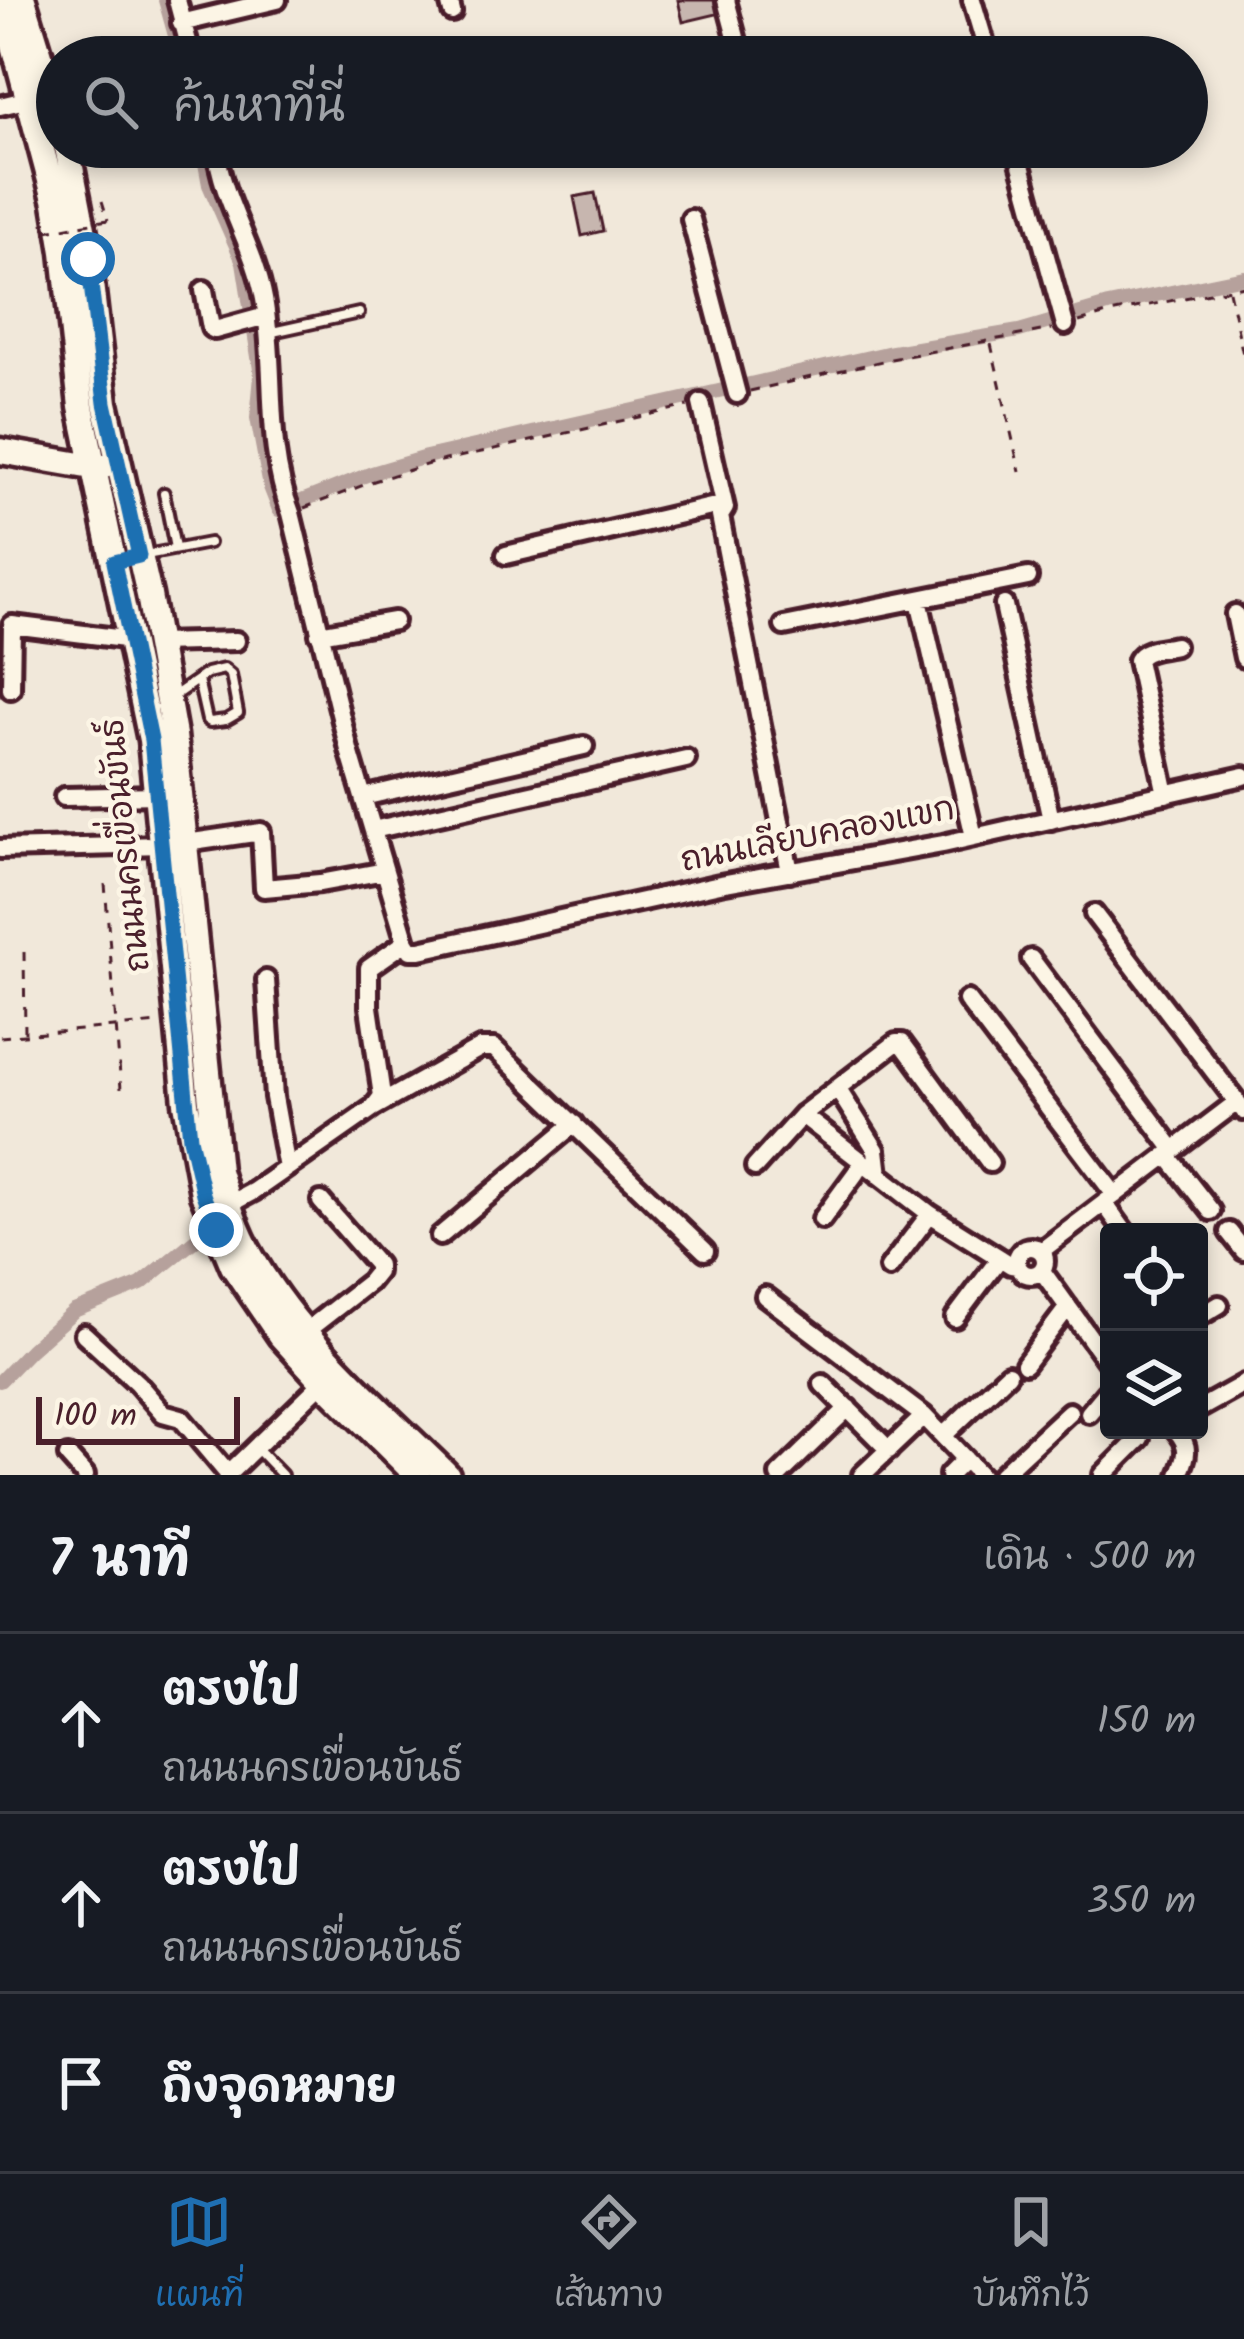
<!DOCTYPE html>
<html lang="th">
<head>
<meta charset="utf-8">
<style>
  body { margin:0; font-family:Kalam,"Playpen Sans Thai",sans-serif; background:#242831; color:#f1f3f6 }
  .controls { position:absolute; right:36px; bottom:36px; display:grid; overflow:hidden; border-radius:12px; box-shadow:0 6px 18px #0003 }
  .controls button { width:108px; height:108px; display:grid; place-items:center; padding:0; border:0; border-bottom:3px solid #363941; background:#171b24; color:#f1f3f6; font:60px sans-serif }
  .scale { position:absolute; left:36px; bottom:30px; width:204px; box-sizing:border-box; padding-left:12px; border:6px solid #4a1f2b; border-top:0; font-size:33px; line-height:42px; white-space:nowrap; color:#4a1f2b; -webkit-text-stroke:9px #fcf5e5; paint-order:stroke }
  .stop { position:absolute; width:36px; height:36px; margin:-27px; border:9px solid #1f6fb2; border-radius:50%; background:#fff }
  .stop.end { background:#1f6fb2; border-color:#fff; box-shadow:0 3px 12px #0008 }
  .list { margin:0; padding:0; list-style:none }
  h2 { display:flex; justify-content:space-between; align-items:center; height:156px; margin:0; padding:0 48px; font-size:51px }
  h2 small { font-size:39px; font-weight:400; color:#9ea1a6 }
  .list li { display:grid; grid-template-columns:78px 1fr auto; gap:36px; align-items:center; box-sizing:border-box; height:180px; padding:0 48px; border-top:3px solid #363941 }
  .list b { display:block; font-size:45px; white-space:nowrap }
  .list p { margin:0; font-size:39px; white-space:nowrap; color:#9ea1a6 }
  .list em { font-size:39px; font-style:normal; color:#9ea1a6 }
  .icon { flex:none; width:66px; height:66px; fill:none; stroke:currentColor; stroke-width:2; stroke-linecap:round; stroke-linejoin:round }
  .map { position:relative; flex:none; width:1244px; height:1475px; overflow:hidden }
  .search { position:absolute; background:#171b24; box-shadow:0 6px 18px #0003; left:36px; right:36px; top:36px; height:132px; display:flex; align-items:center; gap:30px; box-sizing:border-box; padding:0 42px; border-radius:66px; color:#9ea1a6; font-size:45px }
  .sheet { height:696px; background:#171b24 }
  nav { display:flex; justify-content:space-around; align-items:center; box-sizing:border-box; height:168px; border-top:3px solid #363941; background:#171b24; font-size:33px; color:#9ea1a6 }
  nav a { display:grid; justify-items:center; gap:6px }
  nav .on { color:#1f6fb2 }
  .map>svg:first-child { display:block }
</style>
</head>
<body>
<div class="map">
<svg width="1244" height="1475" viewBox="0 0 1244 1475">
  <rect width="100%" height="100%" fill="#f1e8da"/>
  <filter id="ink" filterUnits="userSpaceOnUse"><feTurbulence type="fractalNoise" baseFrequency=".00833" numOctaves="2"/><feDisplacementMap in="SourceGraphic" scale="24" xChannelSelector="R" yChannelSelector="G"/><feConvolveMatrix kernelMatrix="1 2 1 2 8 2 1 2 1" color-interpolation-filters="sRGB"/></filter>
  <g filter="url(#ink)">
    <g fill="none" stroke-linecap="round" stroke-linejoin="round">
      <path stroke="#b6a19c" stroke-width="14" d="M165 0 181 57
        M202 147 209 185 243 262 261 376 257 418 270 487 279 510 372 473 426 457 887 353 1019 331 1108 305 1244 277
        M0 1381 30 1350 74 1311 141 1284 216 1223"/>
    </g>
    <path fill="#c7b6af" stroke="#4a1f2b" stroke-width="3" d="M678 0H714L717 14 683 22Z
      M595 193 603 231 582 236 574 197Z"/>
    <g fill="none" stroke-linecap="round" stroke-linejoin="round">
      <g stroke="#4a1f2b" stroke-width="16">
        <path id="service" d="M268 333 359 313
          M164 493 175 548
          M146 555 209 543
          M171 698 207 673 224 669 231 675 238 713 226 720 210 722 207 720 198 680
          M258 1450 282 1475"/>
      </g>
      <g stroke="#4a1f2b" stroke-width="26">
        <path id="minor" d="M177 0 192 57
          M449 0 452 12
          M726 0 738 45
          M972 0 989 57
          M181 23 277 0
          M0 106 30 99
          M216 147C222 202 254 244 264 299 277 371 264 444 291 513L349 750 406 942
          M1016 147 1065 325
          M691 219 737 394
          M204 290 211 328 215 330 266 316
          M701 403 725 508 720 516 790 872
          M506 555 724 504
          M919 600 974 837
          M1004 605 1051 820
          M1235 614 1244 658
          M784 626 1028 577
          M319 634 394 621
          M158 643 236 641
          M11 689 12 625 132 640
          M1166 794 1137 660C1144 648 1163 649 1175 646
          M64 797 158 795
          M363 797 584 746
          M373 830 686 759
          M186 843 261 832 264 888 320 883 385 871
          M0 849 163 845
          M1094 914 1244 1111
          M406 942 411 950H420L720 884 943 844 1244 776
          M1031 959 1174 1150
          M266 980 274 1097 287 1168
          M967 1000 1115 1195
          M837 1088 876 1150 879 1175
          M373 1108 480 1048H494L705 1251
          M802 1115 930 1214 1011 1265 1018 1266
          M1167 1155 1211 1211
          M755 1167 802 1115 896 1043H902L990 1163
          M1104 1203 1125 1232
          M228 1205 254 1191 373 1108 382 1096 369 1007V968L406 942
          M822 1219 863 1163
          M1229 1232 1244 1251
          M440 1236 574 1124
          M1017 1261a14 14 0 1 1 28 0a14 14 0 1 1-28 0Z
          M1041 1251 1237 1102
          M889 1268 930 1214
          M1042 1271 1109 1364
          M765 1296 924 1416 980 1475
          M1199 1317 1219 1305
          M955 1318 1000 1258
          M305 1332 369 1282 377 1272V1265L321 1201
          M84 1334 137 1383 163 1413 181 1418 228 1474
          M1025 1364 1068 1307
          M823 1384 889 1450
          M1199 1409 1244 1384
          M1089 1413 1109 1389
          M1176 1430C1191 1447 1187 1456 1179 1475
          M944 1435 1008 1374
          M68 1456 85 1475
          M227 1475 323 1382
          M779 1475 848 1408
          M862 1475 924 1416
          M949 1475 965 1459
          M1001 1475 1069 1412
          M1103 1475 1140 1438"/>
      </g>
      <g stroke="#4a1f2b" stroke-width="33">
        <path id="secondary" d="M2 0 56 203 64 252 81 407 151 740 186 1103 203 1194 233 1266 280 1335 323 1382 417 1475
          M23 0 57 111
          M67 147 87 249 105 403 149 595 174 735 218 1171C227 1201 236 1231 252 1258 301 1343 378 1407 447 1475
          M0 451 92 467 104 466"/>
      </g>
      <path stroke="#4a1f2b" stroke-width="3" stroke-dasharray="9 9" stroke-linecap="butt" d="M102 201 108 220
        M1229 291 1244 359
        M1079 322 1110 313 1244 286
        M991 344 1020 472
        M750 391 891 359 1052 329
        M304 508 374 481 432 463 688 406
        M105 884 121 1089
        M24 952 25 1034
        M0 1037 159 1023"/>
      <use href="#service" stroke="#fcf5e5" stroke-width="8"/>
      <use href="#minor" stroke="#fcf5e5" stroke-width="16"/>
      <use href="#secondary" stroke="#fcf5e5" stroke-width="24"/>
      <path stroke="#4a1f2b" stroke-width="3" stroke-dasharray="9 9" stroke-linecap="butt" d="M46 231 108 220"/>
    </g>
  </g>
  <g fill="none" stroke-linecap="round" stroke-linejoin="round" filter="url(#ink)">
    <path stroke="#1f6fb2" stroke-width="15" d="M88 259 105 403 139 556 114 562 151 740 190 1138 203 1194 216 1230"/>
  </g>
  <g text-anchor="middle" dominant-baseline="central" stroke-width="9" stroke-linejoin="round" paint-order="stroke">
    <g font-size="33" fill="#4a1f2b" stroke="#fcf5e5">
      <text transform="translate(818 836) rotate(-11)">ถนนเลียบคลองแขก</text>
      <text transform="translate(127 845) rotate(-96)">ถนนนครเขื่อนขันธ์</text>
    </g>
  </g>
</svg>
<div class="controls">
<button><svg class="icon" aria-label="locate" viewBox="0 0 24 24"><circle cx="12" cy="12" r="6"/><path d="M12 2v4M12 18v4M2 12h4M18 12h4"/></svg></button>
<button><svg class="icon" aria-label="layers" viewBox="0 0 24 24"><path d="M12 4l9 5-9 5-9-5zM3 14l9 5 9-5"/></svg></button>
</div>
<div class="scale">100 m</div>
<div class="stop" style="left:88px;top:259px"></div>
<div class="stop end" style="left:216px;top:1230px"></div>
<div class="search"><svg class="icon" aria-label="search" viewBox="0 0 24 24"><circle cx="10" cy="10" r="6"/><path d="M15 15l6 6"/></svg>ค้นหาที่นี่</div>
</div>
<section class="sheet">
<h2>7 นาที<small>เดิน · 500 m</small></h2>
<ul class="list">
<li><svg class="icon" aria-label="ahead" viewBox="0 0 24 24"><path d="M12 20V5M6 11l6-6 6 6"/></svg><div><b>ตรงไป</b><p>ถนนนครเขื่อนขันธ์</p></div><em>150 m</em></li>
<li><svg class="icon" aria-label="ahead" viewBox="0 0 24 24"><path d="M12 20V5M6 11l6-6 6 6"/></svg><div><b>ตรงไป</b><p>ถนนนครเขื่อนขันธ์</p></div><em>350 m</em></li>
<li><svg class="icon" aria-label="arrive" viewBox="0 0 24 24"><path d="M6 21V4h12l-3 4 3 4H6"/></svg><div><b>ถึงจุดหมาย</b></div></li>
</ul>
</section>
<nav>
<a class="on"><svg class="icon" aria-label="map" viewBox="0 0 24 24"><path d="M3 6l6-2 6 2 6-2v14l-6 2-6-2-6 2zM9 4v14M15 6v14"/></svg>แผนที่</a>
<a><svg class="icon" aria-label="directions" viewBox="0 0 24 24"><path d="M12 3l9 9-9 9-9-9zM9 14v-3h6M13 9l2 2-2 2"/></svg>เส้นทาง</a>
<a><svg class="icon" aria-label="saved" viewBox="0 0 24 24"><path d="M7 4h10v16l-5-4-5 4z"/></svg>บันทึกไว้</a>
</nav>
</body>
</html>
